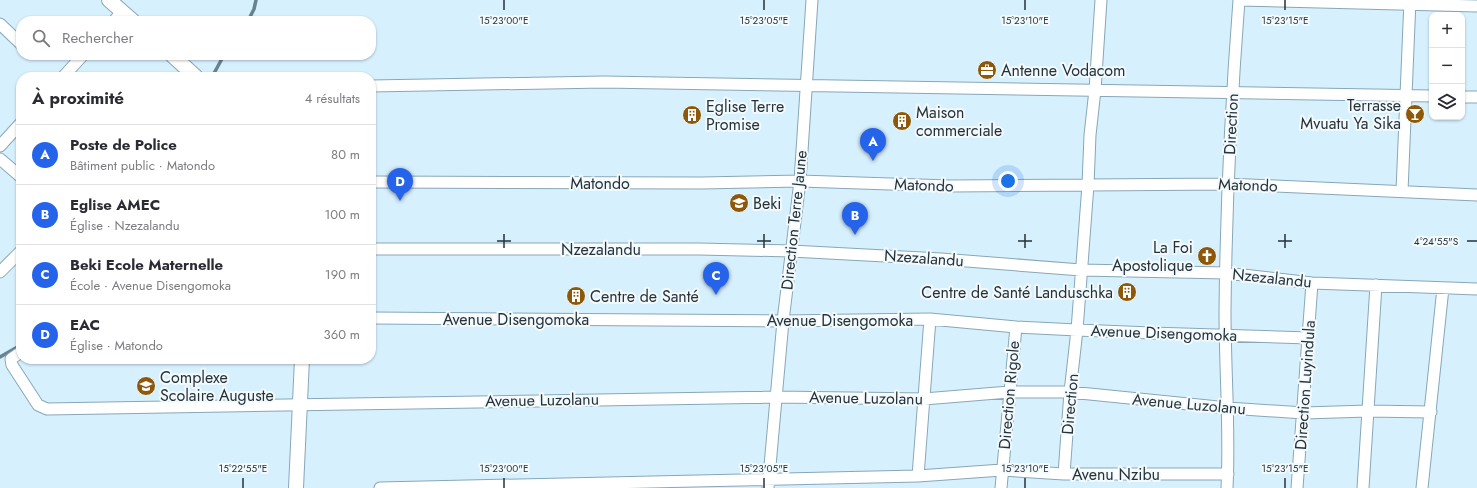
<!DOCTYPE html>
<html lang="fr">
<head>
<meta charset="utf-8">
<style>
  body { margin:0; font-family:Jost,sans-serif; background:#f2f2f3; color:#2b2b33 }
  .controls { position:absolute; right:12px; top:12px; display:grid; overflow:hidden; border-radius:8px; box-shadow:0 1px 3px #0004 }
  .controls button { width:36px; height:36px; display:grid; place-items:center; padding:0; border:0; border-bottom:1px solid #e1e1e2; background:#fff; color:#2b2b33; font:20px sans-serif }
  .you { position:absolute; left:1008px; top:181px; width:14px; height:14px; margin:-10px; border:3px solid #fff; border-radius:50%; background:#1a73e8; box-shadow:0 0 0 6px #1a73e833 }
  .badge { display:grid; place-items:center; width:26px; height:26px; border-radius:50%; background:#2563eb; color:#fff; font-size:13px; font-weight:700 }
  .pin { position:absolute; translate:-50% -33px; filter:drop-shadow(0 1px 2px #0008) }
  .pin::after { content:''; position:absolute; top:21px; width:14px; height:12px; background:inherit; clip-path:polygon(0 0,100% 0,50% 100%) }
  .list { margin:0; padding:0; list-style:none }
  h2 { display:flex; justify-content:space-between; align-items:center; height:52px; margin:0; padding:0 16px; font-size:17px }
  h2 small { font-size:13px; font-weight:400; color:#7c7c81 }
  .list li { display:grid; grid-template-columns:26px 1fr auto; gap:12px; align-items:center; box-sizing:border-box; height:60px; padding:0 16px; border-top:1px solid #e1e1e2 }
  .list b { display:block; font-size:15px; white-space:nowrap }
  .list p { margin:0; font-size:13px; white-space:nowrap; color:#7c7c81 }
  .list em { font-size:13px; font-style:normal; color:#7c7c81 }
  .icon { flex:none; width:22px; height:22px; fill:none; stroke:currentColor; stroke-width:2; stroke-linecap:round; stroke-linejoin:round }
  .map { position:relative; flex:none; width:1477px; height:488px; overflow:hidden }
  .search { position:absolute; background:#fff; box-shadow:0 1px 3px #0004; left:16px; top:16px; width:360px; height:44px; display:flex; align-items:center; gap:10px; box-sizing:border-box; padding:0 14px; border-radius:16px; color:#7c7c81; font-size:15px }
  .panel { position:absolute; background:#fff; box-shadow:0 1px 3px #0004; left:16px; top:72px; width:360px; height:292px; border-radius:16px }
  .map>svg:first-child { display:block }
</style>
</head>
<body>
<div class="map">
<svg width="1477" height="488" viewBox="0 0 1477 488">
  <rect width="100%" height="100%" fill="#d6f0fe"/>
  <g fill="none" stroke-linecap="round" stroke-linejoin="round">
    <path stroke="#668393" stroke-width="3.5" d="M248 21 254 9 256 0
      M212 77 224 55
      M0 357 21 345"/>
    <g stroke="#88a7b7" stroke-width="13">
      <path id="minor" d="M1240 0 1477 6
        M114 21 122 12
        M0 24 21 44
        M63 77 83 55
        M371 86 604 82 1432 96
        M1462 97H1477
        M0 146 21 123
        M0 159 21 177
        M371 182 702 183 800 181 950 186 1228 184 1477 195
        M1402 191 1410 0
        M371 249H699L791 251 941 259 1081 270 1226 273 1312 283 1477 289
        M0 272 21 251
        M371 318 783 321 930 319 1016 327 1077 330 1151 333 1309 338
        M21 352 11 359 12 365 38 405 47 409 776 397 924 399 1009 392H1070L1228 408 1304 413 1368 411 1431 412
        M1064 474 1070 392 1077 330 1088 185 1090 135 1095 90 1101 0
        M918 476 930 319
        M380 488 918 476 1002 470 1064 474H1228
        M768 488 783 321 800 181 812 0
        M1001 488 1016 327
        M1227 488C1230 429 1225 371 1225 312 1226 208 1231 104 1239 0
        M1297 488 1312 283
        M1363 488 1376 285
        M1422 488 1443 288"/>
    </g>
    <g stroke="#88a7b7" stroke-width="16">
      <path id="tertiary" d="M109 0 133 21
        M172 55 196 77
        M296 488 302 359"/>
    </g>
    <use href="#minor" stroke="#fff" stroke-width="11"/>
    <use href="#tertiary" stroke="#fff" stroke-width="14"/>
  </g>
  <path fill="none" stroke="#263239" stroke-width="1.5" d="M504 0V10M764 0V10M1025 0V10M1285 0V10M504 234V248M764 234V248M1025 234V248M1285 234V248M497 241H511M757 241H771M1018 241H1032M1278 241H1292M1467 241H1477M243 478V488M504 478V488M764 478V488M1025 478V488M1285 478V488"/>
  <defs>
    <g id="office-disc" transform="scale(1)"><circle r="9.5" fill="#8d5809" stroke="#f3fafd"/><path d="M-6-3h4V-5.5h4V-3h4V5H-6ZM-1-4.5V-3h2v-1.5ZM-6 0V1H6V0Z" fill="#fff"/></g>
    <g id="bar-disc" transform="scale(1)"><circle r="9.5" fill="#8d5809" stroke="#f3fafd"/><path d="M-6-5H6L.8 .8V4.5H3.5V6h-7V4.5H-.8V.8Z" fill="#fff"/></g>
    <g id="building-disc" transform="scale(1)"><circle r="9.5" fill="#8d5809" stroke="#f3fafd"/><path d="M-4-6H4V6H1V3H-1V6H-4ZM-2.5-4.3h1.7v1.8h-1.7ZM.8-4.3h1.7v1.8H.8ZM-2.5-1h1.7V.8h-1.7ZM.8-1h1.7V.8H.8Z" fill="#fff"/></g>
    <g id="school-disc" transform="scale(1)"><circle r="9.5" fill="#8d5809" stroke="#f3fafd"/><path d="M0-5L7-2L0 1L-7-2ZM-4 1L0 2.5L4 1V4Q0 6-4 4Z" fill="#fff"/></g>
    <g id="church-disc" transform="scale(1)"><circle r="9.5" fill="#8d5809" stroke="#f3fafd"/><path d="M-1.2-6h2.4v3.5h3.3v2.4h-3.3V6h-2.4V-.1h-3.3v-2.4h3.3Z" fill="#fff"/></g>
  </defs>
  <g fill-rule="evenodd">
    <use href="#office-disc" x="987" y="70"/>
    <use href="#bar-disc" x="1415" y="114"/>
    <use href="#building-disc" x="692" y="115"/>
    <use href="#building-disc" x="902" y="121"/>
    <use href="#school-disc" x="739" y="203"/>
    <use href="#church-disc" x="1207" y="256"/>
    <use href="#building-disc" x="1127" y="292"/>
    <use href="#building-disc" x="576" y="296"/>
    <use href="#school-disc" x="146" y="386"/>
  </g>
  <g text-anchor="middle" dominant-baseline="central" stroke-width="4" stroke-linejoin="round" paint-order="stroke">
    <g font-size="16" fill="#263239" stroke="#f3fafd" text-anchor="start">
      <text x="1001" y="70">Antenne Vodacom</text>
      <text x="1401" y="105" text-anchor="end">Terrasse<tspan x="1401" dy="18">Mvuatu Ya Sika</tspan></text>
      <text x="706" y="106">Eglise Terre<tspan x="706" dy="18">Promise</tspan></text>
      <text x="916" y="112">Maison<tspan x="916" dy="18">commerciale</tspan></text>
      <text x="753" y="203">Beki</text>
      <text x="1193" y="247" text-anchor="end">La Foi<tspan x="1193" dy="18">Apostolique</tspan></text>
      <text x="1113" y="292" text-anchor="end">Centre de Santé Landuschka</text>
      <text x="590" y="296">Centre de Santé</text>
      <text x="160" y="377">Complexe<tspan x="160" dy="18">Scolaire Auguste</tspan></text>
    </g>
    <g font-size="16" fill="#263239" stroke="#f3fafd">
      <text transform="translate(1231 124) rotate(-87)">Direction</text>
      <text x="600" y="183">Matondo</text>
      <text transform="translate(924 185) rotate(2)">Matondo</text>
      <text transform="translate(1248 185) rotate(2)">Matondo</text>
      <text transform="translate(794 220) rotate(-84)">Direction Terre Jaune</text>
      <text x="601" y="249">Nzezalandu</text>
      <text transform="translate(924 258) rotate(4)">Nzezalandu</text>
      <text transform="translate(1272 278) rotate(6)">Nzezalandu</text>
      <text x="516" y="319">Avenue Disengomoka</text>
      <text x="840" y="320">Avenue Disengomoka</text>
      <text transform="translate(1164 333) rotate(2)">Avenue Disengomoka</text>
      <text transform="translate(1305 385) rotate(-86)">Direction Luyindula</text>
      <text transform="translate(1009 395) rotate(-85)">Direction Rigole</text>
      <text transform="translate(866 398) rotate(1)">Avenue Luzolanu</text>
      <text transform="translate(542 400) rotate(-1)">Avenue Luzolanu</text>
      <text transform="translate(1070 404) rotate(-85)">Direction</text>
      <text transform="translate(1189 404) rotate(5)">Avenue Luzolanu</text>
      <text x="1116" y="474">Avenu Nzibu</text>
    </g>
  </g>
  <g font-size="10" text-anchor="middle" fill="#263239" stroke="#f3fafd" stroke-width="4" stroke-linejoin="round" paint-order="stroke">
    <text x="504" y="24">15°23'00"E</text>
    <text x="764" y="24">15°23'05"E</text>
    <text x="1025" y="24">15°23'10"E</text>
    <text x="1285" y="24">15°23'15"E</text>
    <text x="1436" y="245">4°24'55"S</text>
    <text x="243" y="472">15°22'55"E</text>
    <text x="504" y="472">15°23'00"E</text>
    <text x="764" y="472">15°23'05"E</text>
    <text x="1025" y="472">15°23'10"E</text>
    <text x="1285" y="472">15°23'15"E</text>
  </g>
</svg>
<div class="controls">
<button>+</button>
<button>−</button>
<button><svg class="icon" aria-label="layers" viewBox="0 0 24 24"><path d="M12 4l9 5-9 5-9-5zM3 14l9 5 9-5"/></svg></button>
</div>
<div class="you"></div>
<div class="pin badge" style="left:873px;top:161px">A</div>
<div class="pin badge" style="left:855px;top:235px">B</div>
<div class="pin badge" style="left:716px;top:295px">C</div>
<div class="pin badge" style="left:400px;top:201px">D</div>
<div class="search"><svg class="icon" aria-label="search" viewBox="0 0 24 24"><circle cx="10" cy="10" r="6"/><path d="M15 15l6 6"/></svg>Rechercher</div>
<section class="panel">
<h2>À proximité<small>4 résultats</small></h2>
<ul class="list">
<li><span class="badge">A</span><div><b>Poste de Police</b><p>Bâtiment public · Matondo</p></div><em>80 m</em></li>
<li><span class="badge">B</span><div><b>Eglise AMEC</b><p>Église · Nzezalandu</p></div><em>100 m</em></li>
<li><span class="badge">C</span><div><b>Beki Ecole Maternelle</b><p>École · Avenue Disengomoka</p></div><em>190 m</em></li>
<li><span class="badge">D</span><div><b>EAC</b><p>Église · Matondo</p></div><em>360 m</em></li>
</ul>
</section>
</div>
</body>
</html>
